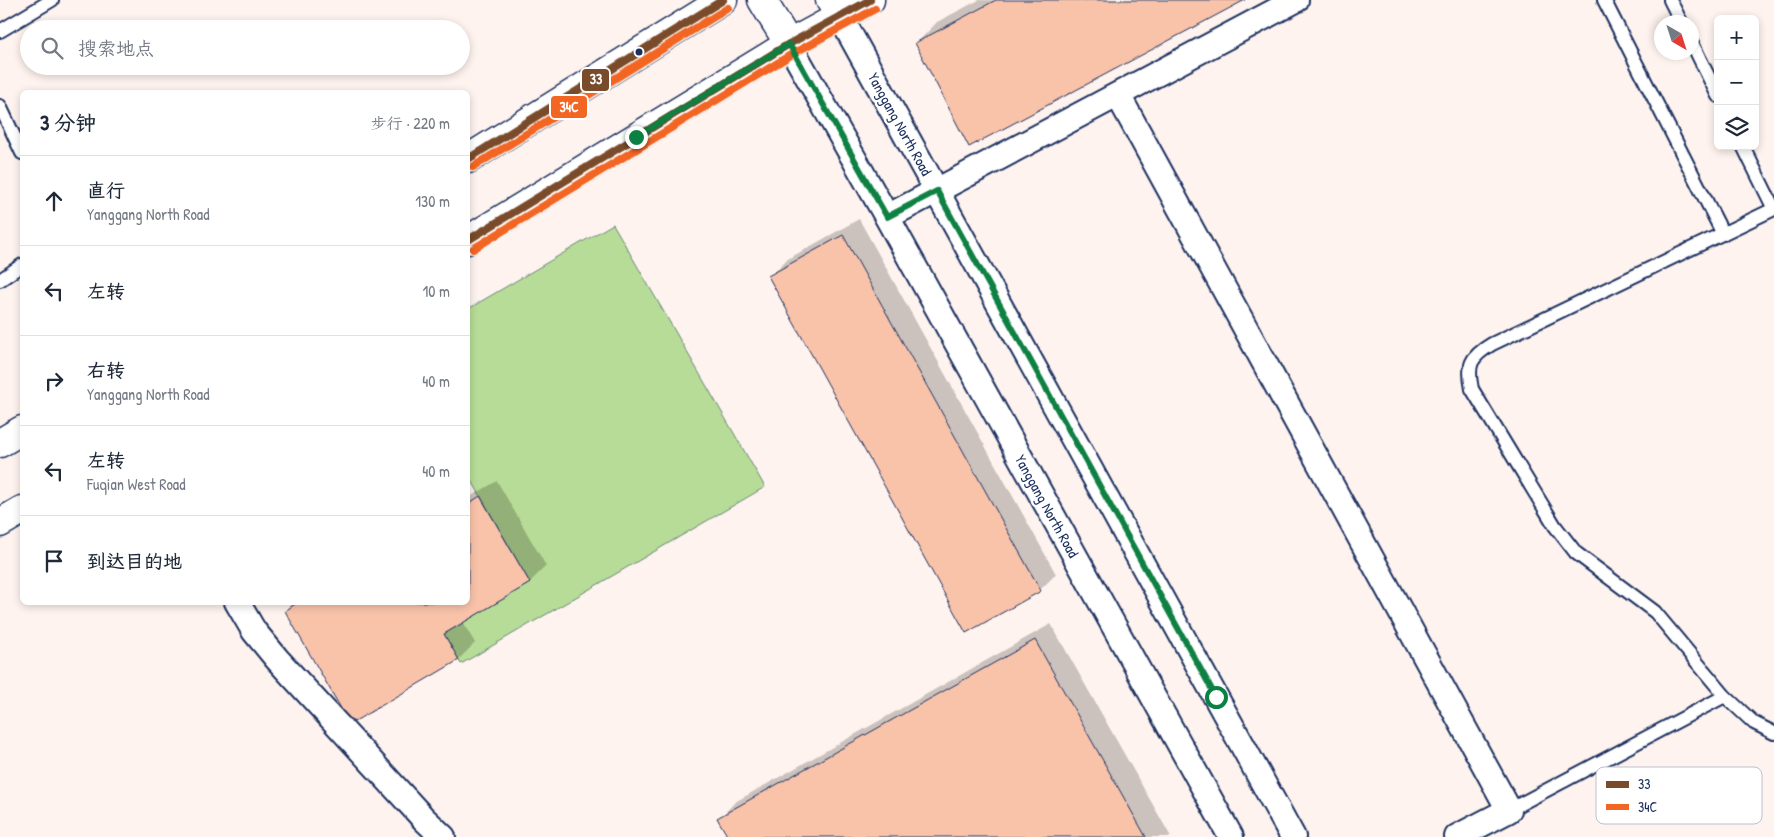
<!DOCTYPE html>
<html lang="zh">
<head>
<meta charset="utf-8">
<style>
  body { margin:0; font-family:"Patrick Hand","LXGW WenKai TC",sans-serif; background:#f6f6f7; color:#1f2937 }
  .controls { position:absolute; right:15px; top:15px; display:grid; overflow:hidden; border-radius:8px; box-shadow:0 2px 8px #0003 }
  .controls button { width:45px; height:45px; display:grid; place-items:center; padding:0; border:0; border-bottom:1px solid #e0e1e3; background:#fff; color:#1f2937; font:25px sans-serif }
  .compass { position:absolute; left:1654px; top:15px; width:45px; height:45px; border-radius:50%; background:#fff; box-shadow:0 2px 8px #0003; rotate:141deg }
  .stop { position:absolute; width:15px; height:15px; margin:-11px; border:4px solid #0b8043; border-radius:50%; background:#fff }
  .stop.end { background:#0b8043; border-color:#fff; box-shadow:0 1px 5px #0008 }
  .list { margin:0; padding:0; list-style:none }
  h2 { display:flex; justify-content:space-between; align-items:center; height:65px; margin:0; padding:0 20px; font-size:21px }
  h2 small { font-size:16px; font-weight:400; color:#747a83 }
  .list li { display:grid; grid-template-columns:32px 1fr auto; gap:15px; align-items:center; box-sizing:border-box; height:90px; padding:0 20px; border-top:1px solid #e0e1e3 }
  .list b { display:block; font-size:19px; white-space:nowrap }
  .list p { margin:0; font-size:16px; white-space:nowrap; color:#747a83 }
  .list em { font-size:16px; font-style:normal; color:#747a83 }
  .icon { flex:none; width:28px; height:28px; fill:none; stroke:currentColor; stroke-width:2; stroke-linecap:round; stroke-linejoin:round }
  .map { position:relative; flex:none; width:1774px; height:837px; overflow:hidden }
  .search { position:absolute; background:#fff; box-shadow:0 2px 8px #0003; left:20px; top:20px; width:450px; height:55px; display:flex; align-items:center; gap:12px; box-sizing:border-box; padding:0 18px; border-radius:28px; color:#747a83; font-size:19px }
  .panel { position:absolute; background:#fff; box-shadow:0 2px 8px #0003; left:20px; top:90px; width:450px; height:515px; border-radius:8px }
  .map>svg:first-child { display:block }
</style>
</head>
<body>
<div class="map">
<svg width="1774" height="837" viewBox="0 0 1774 837">
  <rect width="100%" height="100%" fill="#fef3ee"/>
  <filter id="ink" filterUnits="userSpaceOnUse"><feTurbulence type="fractalNoise" baseFrequency=".02" numOctaves="2"/><feDisplacementMap in="SourceGraphic" scale="10" xChannelSelector="R" yChannelSelector="G"/><feConvolveMatrix kernelMatrix="1 2 1 2 8 2 1 2 1" color-interpolation-filters="sRGB"/></filter>
  <g filter="url(#ink)">
    <path fill="#b7dc97" stroke="#69867a" d="M613 224 765 487 461 664 444 634 530 583 468 474V309Z"/>
    <path fill="#0003" d="M979 0H1243L916 44 937 22Z
      M859 219 1056 574 1040 590 770 277 786 260Z
      M497 481 546 566 530 582 462 621 475 643 459 659 351 722 286 611 294 602H468V498Z
      M1051 624 1171 837H729L719 819 735 802Z"/>
    <path fill="#f9c3aa" stroke="#1b2f5e" d="M996 0H1245L969 147 915 43Z
      M843 235 1041 591 966 633 768 276Z
      M480 496 530 583 444 634 459 660 350 724 285 611 298 602H468V504Z
      M1035 640 1146 837H728L717 818Z"/>
    <g fill="none" stroke-linecap="round" stroke-linejoin="round">
      <g stroke="#1b2f5e" stroke-width="16">
        <path id="lane" d="M1604 0 1723 234
          M1670 0 1681 22
          M0 31 52 0
          M1692 43 1718 96
          M0 106 22 153
          M1743 146 1774 209
          M1774 209 1492 344C1470 357 1467 365 1472 389L1555 526 1576 553 1655 612 1725 696 1754 723 1774 733
          M0 280 22 265
          M1509 810 1725 696"/>
      </g>
      <g stroke="#1b2f5e" stroke-width="28">
        <path id="street" d="M840 16 1293 837
          M789 44 887 217 1231 837
          M1118 95 1509 810 1457 837
          M887 217 1296 0
          M237 602 254 631 277 659 424 819 443 837"/>
      </g>
      <g stroke="#1b2f5e" stroke-width="31">
        <path id="secondary" d="M762 0 789 44
          M830 0 840 16"/>
      </g>
      <g stroke="#1b2f5e" stroke-width="31">
        <path id="primary" d="M468 159 723 0
          M468 240 789 44 870 0
          M0 443 22 430
          M0 523 22 510"/>
      </g>
      <use href="#lane" stroke="#fff" stroke-width="12"/>
      <use href="#street" stroke="#fff" stroke-width="24"/>
      <use href="#secondary" stroke="#fff" stroke-width="28"/>
      <use href="#primary" stroke="#fff" stroke-width="28"/>
      <g stroke="#fff" stroke-width="11">
        <path id="bus-1" d="M468 159 723 0
          M468 240 789 44 870 0"/>
      </g>
      <g stroke="#fff" stroke-width="11">
        <path id="bus-2" d="M473 167 728 8
          M473 249 794 53 875 9"/>
      </g>
      <use href="#bus-1" stroke="#7a4b2a" stroke-width="8"/>
      <use href="#bus-2" stroke="#f26522" stroke-width="8"/>
    </g>
  </g>
  <g fill="none" stroke-linecap="round" stroke-linejoin="round" filter="url(#ink)">
    <path stroke="#0b8043" stroke-width="6" d="M636 137 789 44 887 217 937 191 1216 697"/>
  </g>
  <circle fill="#1b2f5e" stroke="#fff" stroke-width="2" cx="639" cy="52" r="4.5"/>
  <g text-anchor="middle" dominant-baseline="central" stroke-width="4.5" stroke-linejoin="round" paint-order="stroke">
    <g font-size="15" fill="#1b2f5e" stroke="#fff">
      <text transform="translate(900 124) rotate(61)">Yanggang North Road</text>
      <text transform="translate(1047 506) rotate(61)">Yanggang North Road</text>
    </g>
  </g>
  <rect x="1596" y="767" width="166" height="57" rx="8" fill="#fff" stroke="#bbc1cf" stroke-width="1"/>
  <rect x="1606" y="781" width="23" height="7" fill="#7a4b2a"/>
  <rect x="1606" y="804" width="23" height="6" fill="#f26522"/>
  <g font-size="14" fill="#1b2f5e">
    <text x="1638" y="789">33</text>
    <text x="1638" y="812">34C</text>
  </g>
  <g stroke="#fff" stroke-width="2">
    <rect x="581" y="68" width="29" height="24" rx="5" fill="#7a4b2a"/>
    <rect x="550" y="95" width="38" height="24" rx="5" fill="#f26522"/>
  </g>
  <g font-size="14" text-anchor="middle" font-weight="bold" fill="#fff">
    <text x="596" y="84">33</text>
    <text x="569" y="112">34C</text>
  </g>
</svg>
<div class="controls">
<button>+</button>
<button>−</button>
<button><svg class="icon" aria-label="layers" viewBox="0 0 24 24"><path d="M12 4l9 5-9 5-9-5zM3 14l9 5 9-5"/></svg></button>
</div>
<svg class="compass" viewBox="-18 -18 36 36"><path d="M0-13l5 13h-10z" fill="#e53935"/><path d="M0 13l5-13h-10z" fill="#747a83"/></svg>
<div class="stop" style="left:1216px;top:697px"></div>
<div class="stop end" style="left:636px;top:137px"></div>
<div class="search"><svg class="icon" aria-label="search" viewBox="0 0 24 24"><circle cx="10" cy="10" r="6"/><path d="M15 15l6 6"/></svg>搜索地点</div>
<section class="panel">
<h2>3 分钟<small>步行 · 220 m</small></h2>
<ul class="list">
<li><svg class="icon" aria-label="ahead" viewBox="0 0 24 24"><path d="M12 20V5M6 11l6-6 6 6"/></svg><div><b>直行</b><p>Yanggang North Road</p></div><em>130 m</em></li>
<li><svg class="icon" aria-label="left" viewBox="0 0 24 24"><path d="M17 20v-9H6M10 6l-5 5 5 5"/></svg><div><b>左转</b></div><em>10 m</em></li>
<li><svg class="icon" aria-label="right" viewBox="0 0 24 24"><path d="M7 20v-9h11M14 6l5 5-5 5"/></svg><div><b>右转</b><p>Yanggang North Road</p></div><em>40 m</em></li>
<li><svg class="icon" aria-label="left" viewBox="0 0 24 24"><path d="M17 20v-9H6M10 6l-5 5 5 5"/></svg><div><b>左转</b><p>Fuqian West Road</p></div><em>40 m</em></li>
<li><svg class="icon" aria-label="arrive" viewBox="0 0 24 24"><path d="M6 21V4h12l-3 4 3 4H6"/></svg><div><b>到达目的地</b></div></li>
</ul>
</section>
</div>
</body>
</html>
